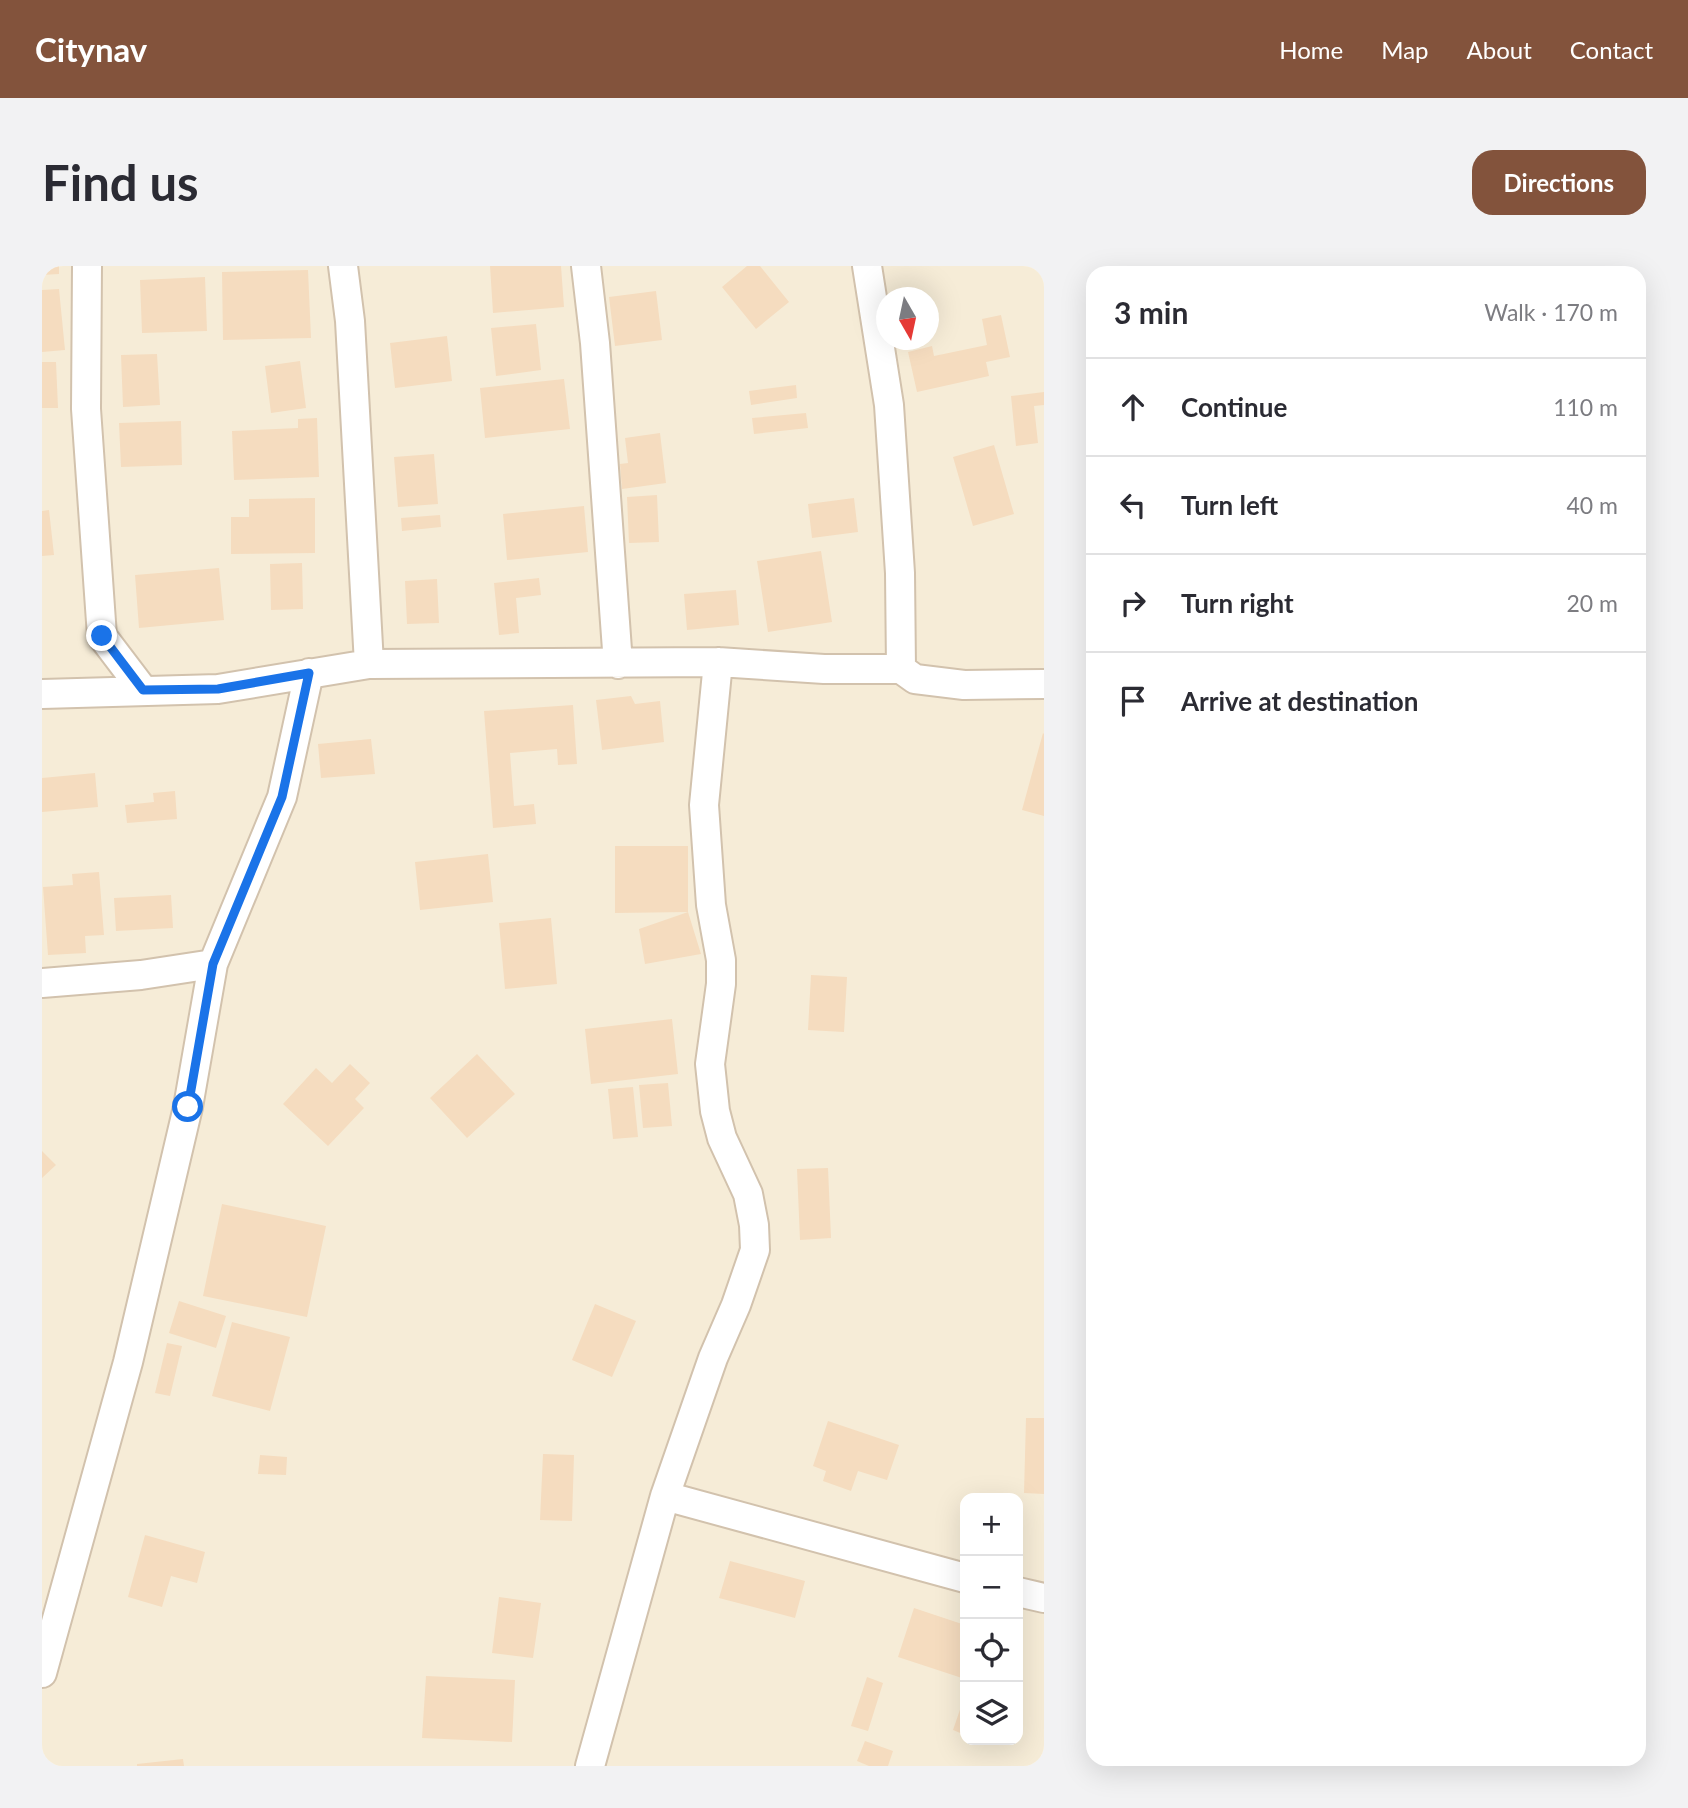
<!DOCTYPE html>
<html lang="en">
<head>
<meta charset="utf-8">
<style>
  body { margin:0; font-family:Lato,sans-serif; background:#f2f2f3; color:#2b2b33 }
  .controls { position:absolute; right:21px; bottom:21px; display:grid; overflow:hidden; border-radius:14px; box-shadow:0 7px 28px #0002 }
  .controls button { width:63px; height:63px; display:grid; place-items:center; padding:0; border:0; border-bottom:2px solid #e1e1e2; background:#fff; color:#2b2b33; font:35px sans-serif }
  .compass { position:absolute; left:834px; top:21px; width:63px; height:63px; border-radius:50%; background:#fff; box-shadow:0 7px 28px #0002; rotate:171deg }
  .stop { position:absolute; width:21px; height:21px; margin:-16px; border:5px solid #1a73e8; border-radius:50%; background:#fff }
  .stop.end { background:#1a73e8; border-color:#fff; box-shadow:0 2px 7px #0008 }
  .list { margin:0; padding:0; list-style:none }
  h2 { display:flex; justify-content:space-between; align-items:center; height:91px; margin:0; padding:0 28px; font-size:30px }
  h2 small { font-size:23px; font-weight:400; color:#7c7c81 }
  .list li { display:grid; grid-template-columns:46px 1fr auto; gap:21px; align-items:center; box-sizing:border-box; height:98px; padding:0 28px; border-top:2px solid #e1e1e2 }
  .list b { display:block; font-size:26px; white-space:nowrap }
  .list em { font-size:23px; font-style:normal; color:#7c7c81 }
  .icon { flex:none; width:38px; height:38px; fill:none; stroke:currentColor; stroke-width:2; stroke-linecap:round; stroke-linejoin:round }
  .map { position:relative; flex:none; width:1002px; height:1500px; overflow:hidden; border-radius:21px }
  header { display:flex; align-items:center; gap:42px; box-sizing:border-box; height:98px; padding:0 35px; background:#83533c; color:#fff }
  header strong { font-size:33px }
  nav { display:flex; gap:38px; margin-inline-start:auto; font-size:24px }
  .intro { display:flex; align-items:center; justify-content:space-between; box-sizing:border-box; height:168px; padding:0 42px }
  h1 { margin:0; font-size:49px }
  .button { padding:18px 32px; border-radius:21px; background:#83533c; color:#fff; font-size:24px; font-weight:700 }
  main { display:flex; gap:42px; padding:0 42px }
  aside { flex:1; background:#fff; border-radius:21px; box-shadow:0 7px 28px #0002 }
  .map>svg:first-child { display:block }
</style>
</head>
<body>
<header>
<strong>Citynav</strong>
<nav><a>Home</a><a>Map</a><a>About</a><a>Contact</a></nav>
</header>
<div class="intro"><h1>Find us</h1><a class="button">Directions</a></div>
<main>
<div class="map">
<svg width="1002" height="1500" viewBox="0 0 1002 1500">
  <rect width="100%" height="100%" fill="#fef8e9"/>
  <path fill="#f6ecd7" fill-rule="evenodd" d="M0 0H1002V1500H0ZM844 32H886V74H844ZM923 1232H976V1474H923Z"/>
  <path fill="#f5dcbf" d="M0 0H17V8L0 9Z
    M448 0H519L522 41 451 47Z
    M705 0H718L747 36 714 63 680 21Z
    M266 4 269 72 181 74 180 6Z
    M163 11 165 65 100 67 98 14Z
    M17 23 23 84 0 86V24Z
    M614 25 620 74 573 80 567 31Z
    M959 49 968 91 944 96 947 110 875 126 866 86 890 80 892 90 945 79 940 53Z
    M494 58 499 104 454 110 449 62Z
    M405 70 410 115 353 122 348 77Z
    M115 88 118 139 81 141 79 89Z
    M258 95 264 142 229 147 223 100Z
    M0 96H14L16 142H0Z
    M522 113 528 163 443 172 438 122Z
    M754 119 755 132 709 139 707 125Z
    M1002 126V139L992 140 996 177 974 180 969 130Z
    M764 147 766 162 712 168 710 152Z
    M275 152 277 211 192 214 190 165 256 162V153Z
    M139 155 140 199 79 201 77 157Z
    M618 167 624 217 580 223 578 198 586 197 583 172Z
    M952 179 972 248 931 260 911 191Z
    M392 188 396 238 356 241 352 191Z
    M615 229 617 276 587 277 585 231Z
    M273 232V287L189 288V251H207V233Z
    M812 232 816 266 770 272 766 238Z
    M542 240 546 286 465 294 461 248Z
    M7 244 12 289 0 290V245Z
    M398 249 399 261 360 265 359 252Z
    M779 285 790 356 726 366 715 295Z
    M260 297 261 343 229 344 228 298Z
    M177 302 182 354 97 362 93 309Z
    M497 312 499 329 474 332 477 367 457 369 452 317Z
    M395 313 397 357 365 358 363 315Z
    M694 324 697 359 645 364 642 328Z
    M589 430 593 438 618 435 622 476 560 484 554 434Z
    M531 439 535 498 516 499 515 483 468 487 472 540 492 538 494 558 451 562 442 445Z
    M1001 467 1002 468V550L980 544Z
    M329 473 333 508 279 512 276 478Z
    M53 507 56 541 0 546V512Z
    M133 525 135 553 85 557 83 539 112 536 111 527Z
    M573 580H646V646L573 647Z
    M446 588 451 636 378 644 373 596Z
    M57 606 62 669 43 670 44 687 6 689 1 621 31 619 30 608Z
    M129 629 131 662 74 665 72 632Z
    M646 646 659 688 603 698 597 663Z
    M509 652 515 718 463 723 457 657Z
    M769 709 805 711 802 766 766 764Z
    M630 753 636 808 549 818 543 763Z
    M435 788 473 828 425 872 388 832Z
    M308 798 328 817 313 833 322 842 286 880 241 838 274 802 290 817Z
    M626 817 630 860 601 862 597 819Z
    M591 821 596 871 571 873 566 823Z
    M0 885 14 899 0 912Z
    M786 902 789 972 758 974 755 903Z
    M180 938 284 960 265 1051 161 1030Z
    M137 1035 184 1050 174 1082 127 1067Z
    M553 1038 594 1055 570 1111 530 1094Z
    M190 1056 248 1071 228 1145 170 1130Z
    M125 1077 140 1080 128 1130 113 1127Z
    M984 1152H1002V1228L982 1227Z
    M786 1155 857 1179 845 1214 816 1205 809 1225 781 1215 784 1205 771 1200Z
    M501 1188 532 1189 530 1255 498 1254Z
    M218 1189 245 1191 244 1209 216 1208Z
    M103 1269 163 1286 155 1317 129 1310 120 1341 86 1331Z
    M688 1295 763 1315 753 1352 677 1332Z
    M457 1331 499 1337 491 1392 450 1387Z
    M872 1342 923 1359V1413L856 1391Z
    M384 1410 473 1414 470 1476 380 1472Z
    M825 1411 841 1417 826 1465 809 1460Z
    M923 1429V1469L911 1464Z
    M823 1475 851 1485 846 1500H827L815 1495Z
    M141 1493 142 1500H95V1498Z"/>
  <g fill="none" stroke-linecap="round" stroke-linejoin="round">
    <g stroke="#d2c2ad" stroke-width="32">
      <path id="minor" d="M45 0 44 143 60 370 101 424
        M301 0 308 55 327 398
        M544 0 553 77 576 398
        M825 0 847 139 858 307 859 403
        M0 428 176 423 327 398 676 396 782 403H859L873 413 922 419 1002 418
        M0 717 99 709 171 698
        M623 1230 923 1312
        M976 1326 1002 1332
        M0 1407 86 1096 146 841 171 698 240 531 267 407
        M548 1500 623 1230 671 1092 694 1039 713 984 712 959 706 928 680 872 673 845 668 798 679 718V694L669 639 662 539 676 396"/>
    </g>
    <use href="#minor" stroke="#fff" stroke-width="28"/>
  </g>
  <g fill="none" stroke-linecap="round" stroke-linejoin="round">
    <path stroke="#1a73e8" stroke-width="9" d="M60 370 101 424 176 423 267 407 240 531 171 698 146 841"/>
  </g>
</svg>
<div class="controls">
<button>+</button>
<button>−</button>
<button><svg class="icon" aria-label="locate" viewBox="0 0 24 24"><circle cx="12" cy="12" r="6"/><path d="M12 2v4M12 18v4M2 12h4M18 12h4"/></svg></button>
<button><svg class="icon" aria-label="layers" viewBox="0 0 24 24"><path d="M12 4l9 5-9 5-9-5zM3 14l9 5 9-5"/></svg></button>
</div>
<svg class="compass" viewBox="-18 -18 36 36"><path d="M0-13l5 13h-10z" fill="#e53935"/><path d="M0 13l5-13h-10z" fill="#7c7c81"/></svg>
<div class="stop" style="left:146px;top:841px"></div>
<div class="stop end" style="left:60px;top:370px"></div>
</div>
<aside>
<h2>3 min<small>Walk · 170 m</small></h2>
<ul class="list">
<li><svg class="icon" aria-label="ahead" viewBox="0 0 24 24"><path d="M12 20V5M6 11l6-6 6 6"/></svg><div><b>Continue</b></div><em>110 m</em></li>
<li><svg class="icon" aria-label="left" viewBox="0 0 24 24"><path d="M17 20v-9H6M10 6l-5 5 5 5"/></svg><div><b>Turn left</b></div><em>40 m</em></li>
<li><svg class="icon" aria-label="right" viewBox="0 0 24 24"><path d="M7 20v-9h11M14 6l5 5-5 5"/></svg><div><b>Turn right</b></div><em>20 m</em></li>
<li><svg class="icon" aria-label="arrive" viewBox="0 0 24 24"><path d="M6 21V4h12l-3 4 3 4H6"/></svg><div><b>Arrive at destination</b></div></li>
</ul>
</aside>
</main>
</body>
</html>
